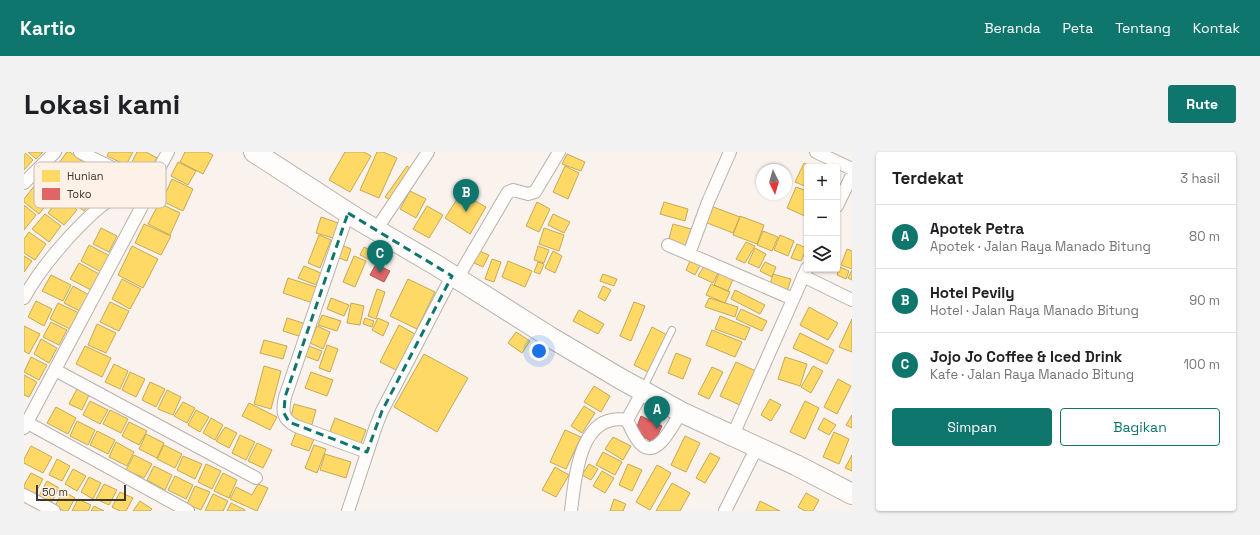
<!DOCTYPE html>
<html lang="id">
<head>
<meta charset="utf-8">
<style>
  body { margin:0; font-family:"Space Grotesk",sans-serif; background:#f2f2f2; color:#202124 }
  .controls { position:absolute; right:12px; top:12px; display:grid; overflow:hidden; border-radius:4px; box-shadow:0 1px 3px #0004 }
  .controls button { width:36px; height:36px; display:grid; place-items:center; padding:0; border:0; border-bottom:1px solid #e0e0e0; background:#fff; color:#202124; font:20px sans-serif }
  .compass { position:absolute; left:732px; top:12px; width:36px; height:36px; border-radius:50%; background:#fff; box-shadow:0 1px 3px #0004; rotate:175deg }
  .scale { position:absolute; left:12px; bottom:10px; width:90px; box-sizing:border-box; padding-left:4px; border:2px solid #3e3833; border-top:0; font-size:11px; line-height:14px; white-space:nowrap; color:#3e3833; -webkit-text-stroke:3px #fef1e8; paint-order:stroke }
  .you { position:absolute; left:515px; top:199px; width:14px; height:14px; margin:-10px; border:3px solid #fff; border-radius:50%; background:#1a73e8; box-shadow:0 0 0 6px #1a73e833 }
  .badge { display:grid; place-items:center; width:26px; height:26px; border-radius:50%; background:#0f766e; color:#fff; font-size:13px; font-weight:700 }
  .pin { position:absolute; translate:-50% -33px; filter:drop-shadow(0 1px 2px #0008) }
  .pin::after { content:''; position:absolute; top:21px; width:14px; height:12px; background:inherit; clip-path:polygon(0 0,100% 0,50% 100%) }
  .list { margin:0; padding:0; list-style:none }
  h2 { display:flex; justify-content:space-between; align-items:center; height:52px; margin:0; padding:0 16px; font-size:17px }
  h2 small { font-size:13px; font-weight:400; color:#757577 }
  .list li { display:grid; grid-template-columns:26px 1fr auto; gap:12px; align-items:center; box-sizing:border-box; height:64px; padding:0 16px; border-top:1px solid #e0e0e0 }
  .list b { display:block; font-size:15px; white-space:nowrap }
  .list p { margin:0; font-size:13px; white-space:nowrap; color:#757577 }
  .list em { font-size:13px; font-style:normal; color:#757577 }
  .actions { display:flex; gap:8px; padding:12px 16px }
  .actions a { flex:1; padding:9px 0; border:1px solid #0f766e; border-radius:4px; text-align:center; font-size:14px; color:#0f766e }
  .actions .main { background:#0f766e; color:#fff }
  .icon { flex:none; width:22px; height:22px; fill:none; stroke:currentColor; stroke-width:2; stroke-linecap:round; stroke-linejoin:round }
  .map { position:relative; flex:none; width:828px; height:359px; overflow:hidden; border-radius:4px }
  header { display:flex; align-items:center; gap:24px; box-sizing:border-box; height:56px; padding:0 20px; background:#0f766e; color:#fff }
  header strong { font-size:19px }
  nav { display:flex; gap:22px; margin-inline-start:auto; font-size:14px }
  .intro { display:flex; align-items:center; justify-content:space-between; box-sizing:border-box; height:96px; padding:0 24px }
  h1 { margin:0; font-size:28px }
  .button { padding:10px 18px; border-radius:4px; background:#0f766e; color:#fff; font-size:14px; font-weight:700 }
  main { display:flex; gap:24px; padding:0 24px }
  aside { flex:1; background:#fff; border-radius:4px; box-shadow:0 1px 3px #0004 }
  .map>svg:first-child { display:block }
</style>
</head>
<body>
<header>
<strong>Kartio</strong>
<nav><a>Beranda</a><a>Peta</a><a>Tentang</a><a>Kontak</a></nav>
</header>
<div class="intro"><h1>Lokasi kami</h1><a class="button">Rute</a></div>
<main>
<div class="map">
<svg width="828" height="359" viewBox="0 0 828 359">
  <rect width="100%" height="100%" fill="#f9f2ed"/>
  <path fill="#ffd966" stroke="#c5a957" d="M0 0 9 8 0 18Z
    M4 0H19L12 7Z
    M43 0H46L61 12 48 28 32 15Z
    M85 0H109L102 13 83 4Z
    M113 0H122L133 6 124 24 106 14Z
    M161 0H183L189 3 179 22 156 10Z
    M321 0H340L347 4 326 40 305 28Z
    M353 0H359L373 6 355 46 336 38Z
    M543 2 561 10 557 19 538 12Z
    M154 10 172 19 164 33 147 24Z
    M780 11 789 15H783V35L771 30Z
    M383 14 389 18 367 49 361 45Z
    M541 14 555 21 544 47 529 40Z
    M148 27 169 37 159 59 138 49Z
    M55 30 72 43 60 59 43 46Z
    M11 33 28 46 15 62 0 50V47Z
    M772 35 783 39V65L763 56Z
    M386 39 402 47 392 66 376 57Z
    M437 41 462 55 446 82 421 66Z
    M36 45 53 58 40 73 24 61Z
    M513 50 526 57 515 80 502 74Z
    M640 50 664 57 661 69 636 62Z
    M135 51 156 61 146 83 124 72Z
    M0 53 12 63 0 78Z
    M684 53 716 65 709 81 678 69Z
    M403 54 419 63 405 86 389 77Z
    M21 62 37 74 25 90 8 77Z
    M529 62 546 70 540 81 524 73Z
    M716 64 740 73 733 92 709 83Z
    M297 65 317 72 312 87 292 81Z
    M120 72 147 84 137 103 111 91Z
    M649 72 667 77 661 95 644 90Z
    M77 76 93 84 85 100 69 92Z
    M520 76 540 83 535 99 515 92Z
    M739 79 754 85 748 99 733 93Z
    M5 80 22 92 11 108 0 101V87Z
    M295 83 307 88 296 116 284 111Z
    M756 83 770 89 764 104 750 98Z
    M722 90 731 94 721 111 712 107Z
    M315 92 327 97 323 109 310 104Z
    M773 92 783 96 777 109 767 106Z
    M65 93 86 104 77 120 57 109Z
    M108 94 134 107 119 136 94 123Z
    M514 94 525 98 520 111 510 108Z
    M340 95 350 100 346 108 336 103Z
    M731 96 742 102 735 116 724 111Z
    M823 97 828 99V117L817 113Z
    M453 98 465 103 459 115 448 110Z
    M529 99 538 104 531 121 521 116Z
    M0 104 8 109 0 120Z
    M330 104 342 109 331 135 319 130Z
    M468 107 477 110 470 130 461 127Z
    M484 109 508 119 501 135 478 125Z
    M666 109 676 113 671 123 662 118Z
    M514 110 520 112 516 122 510 120Z
    M741 110 752 115 748 125 736 119Z
    M55 111 75 122 67 138 46 127Z
    M280 114 297 121 292 133 274 126Z
    M680 114 694 121 689 131 674 124Z
    M816 115 825 119 822 127 813 123Z
    M697 117 711 123 704 139 690 133Z
    M828 118V128L824 126Z
    M579 122 593 127 590 134 576 129Z
    M749 122 767 127 763 140 745 136Z
    M27 123 47 133 39 149 18 139Z
    M264 126 295 136 289 151 259 141Z
    M98 127 117 137 106 157 88 147Z
    M384 127 411 140 393 177 366 164Z
    M687 132 706 140 701 151 682 143Z
    M49 134 65 143 56 159 40 151Z
    M579 134 587 138 581 149 574 145Z
    M353 137 361 140 352 167 344 164Z
    M711 138 741 153 736 162 707 147Z
    M307 146 325 153 320 164 303 157Z
    M685 146 714 155 711 165 681 155Z
    M12 149 28 157 20 174 4 165Z
    M86 150 105 159 95 179 76 170Z
    M610 150 621 154 607 189 596 184Z
    M34 151 55 161 46 177 26 167Z
    M327 151 340 154 336 173 323 171Z
    M785 155 814 171 804 188 776 173Z
    M717 157 743 169 738 179 712 167Z
    M555 158 580 172 574 182 549 169Z
    M298 163 317 169 313 179 294 173Z
    M696 164 726 176 721 188 691 177Z
    M263 166 285 173 281 186 259 179Z
    M341 166 350 169 348 175 339 172Z
    M354 166 365 171 359 184 348 178Z
    M828 167V200L815 195Z
    M27 170 43 178 35 193 19 185Z
    M73 172 92 181 82 201 64 193Z
    M375 173 391 182 372 218 356 210Z
    M0 174 16 182 5 202 0 199Z
    M293 174 306 180 299 197 286 191Z
    M628 175 643 183 624 220 610 213Z
    M688 178 718 190 711 205 682 193Z
    M492 180 506 189 498 201 484 191Z
    M776 181 810 198 803 212 769 196Z
    M17 187 33 196 25 211 10 202Z
    M240 188 263 194 259 207 236 201Z
    M282 193 298 199 294 209 278 203Z
    M303 193 314 197 306 220 295 216Z
    M61 194 87 206 78 225 52 212Z
    M652 201 667 207 659 227 644 221Z
    M400 202 444 226 413 280 370 255Z
    M7 205 23 213 15 228 0 220Z
    M761 205 783 212 776 234 754 227Z
    M712 210 734 220 718 254 696 244Z
    M90 212 104 219 96 237 81 230Z
    M240 214 257 219 247 257 230 252Z
    M789 214 799 219 787 241 777 235Z
    M688 215 699 220 685 247 674 242Z
    M106 220 121 227 112 245 98 238Z
    M287 220 309 228 303 244 281 236Z
    M0 223 13 230 5 245 0 243Z
    M814 227 827 234 813 262 800 255Z
    M126 230 141 237 132 255 118 248Z
    M570 234 586 244 577 260 560 250Z
    M53 237 65 243 58 258 45 252Z
    M143 238 157 245 149 263 134 257Z
    M746 247 757 253 747 269 737 263Z
    M66 249 84 258 76 272 59 263Z
    M781 249 795 256 781 287 766 280Z
    M159 250 171 256 163 271 150 264Z
    M225 251 253 265 246 278 218 264Z
    M270 252 292 258 287 276 266 270Z
    M560 254 571 261 558 281 547 274Z
    M32 255 52 266 44 282 23 271Z
    M86 258 104 267 97 281 79 272Z
    M172 258 185 265 176 280 164 273Z
    M828 263V276L822 273Z
    M187 266 199 273 191 288 179 281Z
    M311 266 342 278 336 294 305 282Z
    M800 266 812 273 805 283 794 277Z
    M53 269 71 278 64 293 46 284Z
    M105 270 123 279 115 293 98 284Z
    M201 275 213 281 205 296 192 289Z
    M541 278 557 285 542 317 526 310Z
    M73 279 91 288 84 302 66 293Z
    M272 280 290 287 285 299 267 293Z
    M810 280 825 287 815 312 799 305Z
    M122 282 140 291 133 306 115 297Z
    M216 283 231 290 222 308 208 301Z
    M661 284 676 291 662 320 647 313Z
    M589 285 607 294 599 308 581 297Z
    M92 290 110 300 103 314 85 305Z
    M233 291 248 298 239 316 224 309Z
    M140 293 158 302 151 316 133 307Z
    M290 293 302 297 293 321 281 316Z
    M7 294 28 305 19 321 0 311V307Z
    M579 300 598 310 591 323 572 313Z
    M686 301 696 306 681 331 672 326Z
    M301 302 327 310 322 326 296 318Z
    M110 303 128 312 120 326 102 318Z
    M828 303V319L821 316Z
    M159 304 178 312 171 327 153 318Z
    M33 307 46 314 38 329 25 323Z
    M182 312 197 319 188 337 174 330Z
    M565 312 574 317 567 328 558 323Z
    M604 312 618 318 608 339 595 333Z
    M633 313 647 321 626 358 612 350Z
    M130 314 148 323 141 338 123 328Z
    M531 315 545 323 532 345 518 338Z
    M49 317 62 324 53 339 41 332Z
    M578 319 590 326 581 341 569 334Z
    M7 321 19 327 11 342 0 337V333Z
    M199 321 213 328 205 346 190 339Z
    M151 324 169 333 162 347 144 338Z
    M65 325 77 331 69 347 57 340Z
    M23 329 35 336 27 351 15 344Z
    M648 331 666 341 656 359H632Z
    M80 332 93 338 85 353 72 347Z
    M234 332 244 336 233 359 206 347 212 335 228 343Z
    M171 334 186 340 177 358 163 352Z
    M39 339 51 346 44 359H40L31 354Z
    M96 340 109 346 102 359H96L88 355Z
    M782 341 795 348 789 359H781L774 355Z
    M189 342 204 349 199 359H181Z
    M54 347 67 353 64 359H48Z
    M590 347 602 352 599 359H586Z
    M116 349 128 357 126 359H109Z
    M736 349 756 359H732Z
    M207 351 221 358V359H203Z
    M70 354 80 359H67Z"/>
  <path fill="#e06666" stroke="#af5857" d="M352 112 366 119 360 130 346 123Z
    M617 264 638 274 630 291 611 280Z"/>
  <g fill="none" stroke-linecap="round" stroke-linejoin="round">
    <g stroke="#b8b2ad" stroke-width="8">
      <path id="service" d="M619 237 648 178"/>
    </g>
    <g stroke="#b8b2ad" stroke-width="14">
      <path id="minor" d="M56 0 113 28
        M706 0 684 50 665 102 769 147
        M792 0 828 17
        M0 31 31 0
        M813 54 828 23
        M324 61 261 245C258 259 258 267 272 274L343 300
        M352 78 404 0
        M644 93 665 102
        M779 124 828 148
        M433 127 484 40 489 38 504 42 511 40 535 0
        M0 146C16 116 50 77 76 55 88 46 101 37 113 28L126 33
        M31 218 232 326
        M619 239 603 268C607 276 611 288 619 294 635 305 651 269 657 260
        M0 269 164 359
        M0 276 117 56 126 33 144 0
        M709 283 783 116
        M0 343 30 359
        M324 359 352 274 358 259 428 124
        M547 359C551 327 555 259 603 268
        M701 359 733 295"/>
    </g>
    <g stroke="#b8b2ad" stroke-width="22">
      <path id="trunk" d="M230 0 335 68 412 113 526 185 597 227 657 260 772 313 828 342"/>
    </g>
    <use href="#service" stroke="#fefdfc" stroke-width="6"/>
    <use href="#minor" stroke="#fefdfc" stroke-width="12"/>
    <use href="#trunk" stroke="#fefdfc" stroke-width="20"/>
  </g>
  <path fill="none" stroke="#0f766e" stroke-width="3" stroke-dasharray="8 5" stroke-linejoin="round" d="M324 61 428 124 358 259 343 300 265 270 260 261 261 245Z"/>
  <rect x="10" y="10" width="132" height="46" rx="6" fill="#fef1e8" stroke="#c4bab2" stroke-width="1"/>
  <rect x="18" y="18" width="18" height="12" fill="#ffd966"/>
  <rect x="18" y="36" width="18" height="12" fill="#e06666"/>
  <g font-size="11" fill="#3e3833">
    <text x="43" y="28">Hunian</text>
    <text x="43" y="46">Toko</text>
  </g>
</svg>
<div class="controls">
<button>+</button>
<button>−</button>
<button><svg class="icon" aria-label="layers" viewBox="0 0 24 24"><path d="M12 4l9 5-9 5-9-5zM3 14l9 5 9-5"/></svg></button>
</div>
<svg class="compass" viewBox="-18 -18 36 36"><path d="M0-13l5 13h-10z" fill="#e53935"/><path d="M0 13l5-13h-10z" fill="#757577"/></svg>
<div class="scale">50 m</div>
<div class="you"></div>
<div class="pin badge" style="left:633px;top:277px">A</div>
<div class="pin badge" style="left:442px;top:60px">B</div>
<div class="pin badge" style="left:356px;top:121px">C</div>
</div>
<aside>
<h2>Terdekat<small>3 hasil</small></h2>
<ul class="list">
<li><span class="badge">A</span><div><b>Apotek Petra</b><p>Apotek · Jalan Raya Manado Bitung</p></div><em>80 m</em></li>
<li><span class="badge">B</span><div><b>Hotel Pevily</b><p>Hotel · Jalan Raya Manado Bitung</p></div><em>90 m</em></li>
<li><span class="badge">C</span><div><b>Jojo Jo Coffee &amp; Iced Drink</b><p>Kafe · Jalan Raya Manado Bitung</p></div><em>100 m</em></li>
</ul>
<div class="actions"><a class="main">Simpan</a><a>Bagikan</a></div>
</aside>
</main>
</body>
</html>
